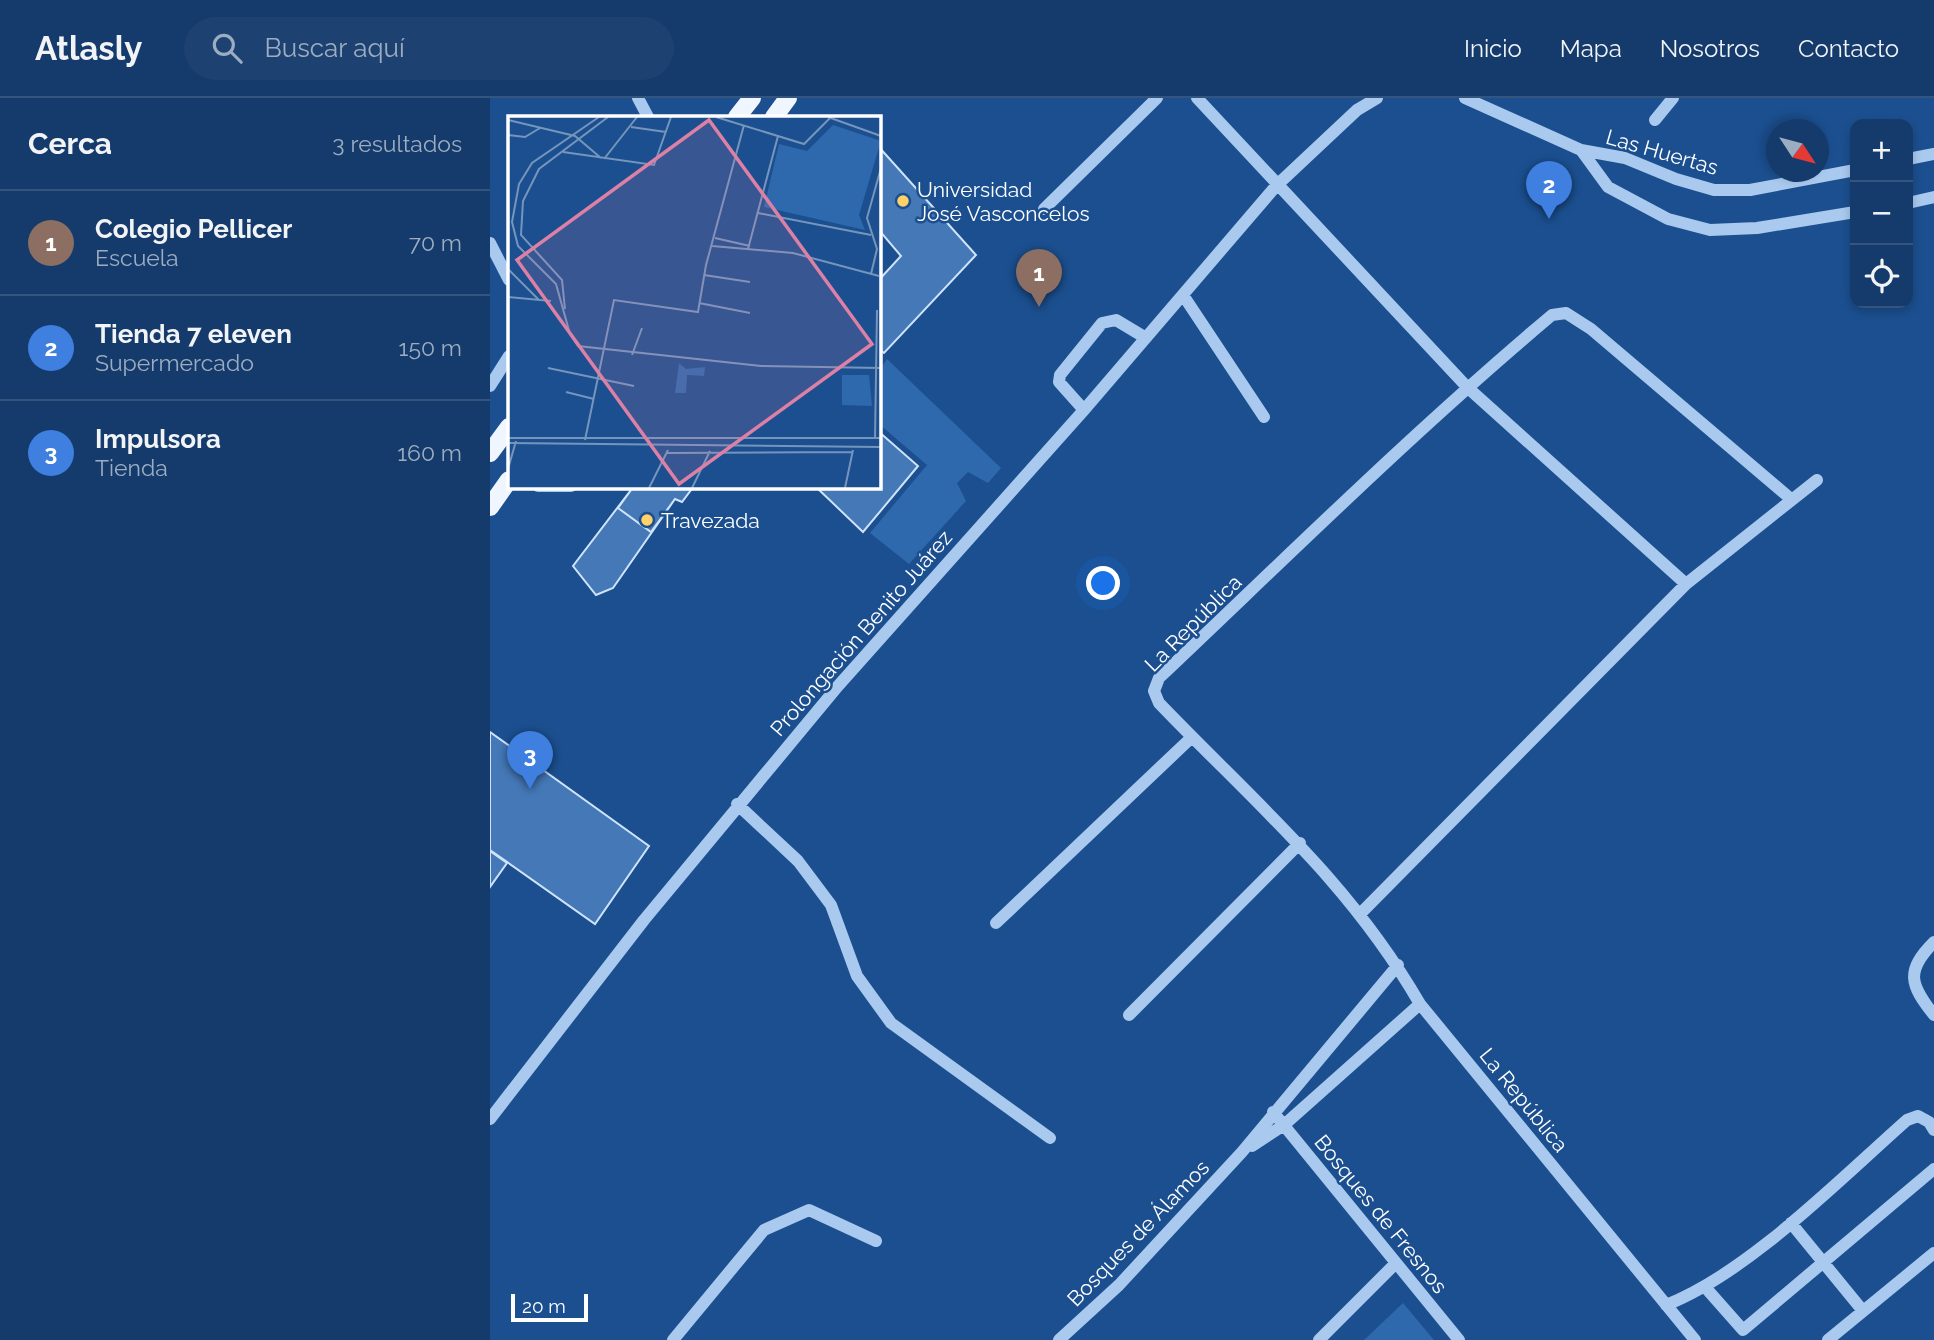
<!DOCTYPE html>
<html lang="es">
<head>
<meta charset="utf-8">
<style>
  body { margin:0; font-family:Raleway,sans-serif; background:#1d4271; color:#f1f3f6 }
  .controls { position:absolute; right:21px; top:21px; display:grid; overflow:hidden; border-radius:14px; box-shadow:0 4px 10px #0003 }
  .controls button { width:63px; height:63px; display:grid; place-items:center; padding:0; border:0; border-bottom:2px solid #33557e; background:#143b6b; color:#f1f3f6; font:35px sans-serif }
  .compass { position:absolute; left:1276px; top:21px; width:63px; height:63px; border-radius:50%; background:#143b6b; box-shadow:0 4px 10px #0003; rotate:126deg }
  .scale { position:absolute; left:21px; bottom:18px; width:77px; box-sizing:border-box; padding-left:7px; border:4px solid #fff; border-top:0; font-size:19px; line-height:24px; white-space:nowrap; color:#fff; -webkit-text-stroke:5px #1b4f8f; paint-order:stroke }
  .you { position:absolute; left:614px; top:486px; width:24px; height:24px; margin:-18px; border:5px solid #fff; border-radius:50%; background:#1a73e8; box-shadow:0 0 0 10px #1a73e833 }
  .badge { display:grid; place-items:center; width:46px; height:46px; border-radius:50%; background:#8abfa5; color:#fff; font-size:23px; font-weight:700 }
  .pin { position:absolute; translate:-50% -58px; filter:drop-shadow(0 2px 4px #0008) }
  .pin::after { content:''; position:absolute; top:37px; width:24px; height:21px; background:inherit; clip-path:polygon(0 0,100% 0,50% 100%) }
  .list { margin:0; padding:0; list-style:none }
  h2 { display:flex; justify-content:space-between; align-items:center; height:91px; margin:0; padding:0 28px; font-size:30px }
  h2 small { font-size:23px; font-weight:400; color:#9dadc1 }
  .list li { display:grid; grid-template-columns:46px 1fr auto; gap:21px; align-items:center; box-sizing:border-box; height:105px; padding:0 28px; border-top:2px solid #33557e }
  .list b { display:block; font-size:26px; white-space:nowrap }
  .list p { margin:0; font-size:23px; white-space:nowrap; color:#9dadc1 }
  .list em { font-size:23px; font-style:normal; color:#9dadc1 }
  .icon { flex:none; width:38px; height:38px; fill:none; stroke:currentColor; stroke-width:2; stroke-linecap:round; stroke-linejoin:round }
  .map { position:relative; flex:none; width:1444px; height:1242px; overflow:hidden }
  header { display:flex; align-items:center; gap:42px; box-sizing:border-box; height:98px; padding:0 35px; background:#143b6b; border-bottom:2px solid #33557e }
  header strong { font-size:33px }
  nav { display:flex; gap:38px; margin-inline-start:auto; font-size:24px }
  .search { width:490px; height:63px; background:#1d4271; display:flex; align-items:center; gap:18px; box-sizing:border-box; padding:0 24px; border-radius:38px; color:#9dadc1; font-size:26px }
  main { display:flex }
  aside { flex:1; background:#143b6b }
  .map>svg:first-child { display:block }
</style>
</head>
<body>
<header>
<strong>Atlasly</strong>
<div class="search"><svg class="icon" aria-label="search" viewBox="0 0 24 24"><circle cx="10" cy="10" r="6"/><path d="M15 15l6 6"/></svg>Buscar aquí</div>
<nav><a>Inicio</a><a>Mapa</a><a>Nosotros</a><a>Contacto</a></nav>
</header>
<main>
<aside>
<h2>Cerca<small>3 resultados</small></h2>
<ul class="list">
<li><span class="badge" style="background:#8d6e63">1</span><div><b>Colegio Pellicer</b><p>Escuela</p></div><em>70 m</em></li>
<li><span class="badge" style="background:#3f7fe0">2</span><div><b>Tienda 7 eleven</b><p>Supermercado</p></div><em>150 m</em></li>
<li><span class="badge" style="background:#3f7fe0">3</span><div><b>Impulsora</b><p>Tienda</p></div><em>160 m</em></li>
</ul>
</aside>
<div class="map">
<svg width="1444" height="1242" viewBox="0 0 1444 1242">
  <rect width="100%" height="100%" fill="#1b4f8f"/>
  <path fill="#2e69ad" d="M397 261 511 370 498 385 478 374 467 385 476 403 419 466 380 435 437 367 389 326V273Z
    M913 1205 944 1242H874Z"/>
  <path fill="#4478b7" stroke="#cfe3fa" stroke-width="2" d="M388 48 486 157 394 255 388 250V183L411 158 388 131Z
    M388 333 428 368 373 434 325 388H388Z
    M144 388H204L192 404 185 401 123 490 106 497 83 468Z
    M144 388H204L192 404 185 401 161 434 128 410Z
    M0 634 159 748 105 826 0 752Z
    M0 753 17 765 0 789Z"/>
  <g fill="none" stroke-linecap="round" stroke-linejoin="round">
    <path stroke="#a9c9ee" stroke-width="12" d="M148 0 158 19
      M707 0 977 289 1196 486 1327 382
      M975 0 1091 52 1135 60 1186 81 1224 92H1260L1365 72
      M1165 22 1183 0
      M1091 52 1118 89 1178 121 1220 132 1267 130 1365 114
      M1418 61 1444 56
      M1418 105 1444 99
      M554 111 667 0
      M0 145 19 182
      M693 197 774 319
      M0 288 19 258
      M594 312 569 284 570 277 612 225 626 222 656 240
      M48 388H81
      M247 706 308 763 341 807 367 878 401 925 560 1040
      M871 815 1196 486
      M506 825 702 639
      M1444 844C1415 873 1420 887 1444 917
      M639 917 810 745
      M783 1014 969 1242
      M0 1021 154 822 348 588 594 312 786 88 867 12 887 0
      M762 1048 794 1027 930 906
      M1301 1125 1373 1213
      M1215 1189 1253 1232 1444 1071
      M1176 1207C1258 1175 1349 1082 1417 1022L1428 1018 1439 1024 1444 1032
      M183 1242 274 1132 319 1112 386 1143
      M569 1242 629 1187 752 1054 908 867
      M829 1242 906 1165
      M1205 1242 930 906C859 783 766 706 669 605L664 593 669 580C798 458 925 332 1062 217L1076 215 1101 231 1301 401
      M1338 1242 1444 1155"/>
    <path stroke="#f0f6ff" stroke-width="18" d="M247 19 262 0
      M284 19 298 0
      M0 355 19 329
      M0 409 19 382"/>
  </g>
  <g fill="#ffd166" stroke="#1b4f8f" stroke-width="2.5">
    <circle cx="413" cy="103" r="7"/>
    <circle cx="157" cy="422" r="7"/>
  </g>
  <g text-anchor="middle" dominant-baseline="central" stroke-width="5" stroke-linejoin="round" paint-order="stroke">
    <g font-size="21" fill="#fff" stroke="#1b4f8f">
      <text transform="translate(1172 54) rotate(16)">Las Huertas</text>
      <text transform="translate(703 525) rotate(-45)">La República</text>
      <text transform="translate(371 535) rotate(-49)">Prolongación Benito Juárez</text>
      <text transform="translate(1034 1002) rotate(51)">La República</text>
      <text transform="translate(891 1116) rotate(51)">Bosques de Fresnos</text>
      <text transform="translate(648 1135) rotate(-46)">Bosques de Álamos</text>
    </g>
    <g font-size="21" fill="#fff" stroke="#1b4f8f" text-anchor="start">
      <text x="427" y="91">Universidad<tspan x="427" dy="24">José Vasconcelos</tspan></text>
      <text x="171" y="422">Travezada</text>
    </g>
  </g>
  <g transform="translate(18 18)">
    <rect width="373" height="373" fill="#1b4f8f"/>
    <path d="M325 9 373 25 351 99 357 114 256 91 271 28 299 35ZM171 247 178 253 197 251 196 260 179 259 178 277H167ZM334 259H361L364 290 334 289Z" fill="#2e69ad"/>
    <path fill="none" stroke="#7695bc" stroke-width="2" d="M91 1 24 47 11 68 4 106 10 130 48 168 62 218 70 230 253 250 373 252M208 1 296 28 322 2M320 1 373 20M0 4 67 20 93 42M123 11 158 16M0 19 17 21 32 12M55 36 146 49 163 1M96 43 129 1M250 97 363 119M207 122 242 130M204 130 285 137 371 160M240 133 270 20M0 153 31 184M363 158 369 133 359 102 373 52M196 159 242 166M0 181 43 185M191 187 242 197M57 193 54 164 13 119 15 85 31 53 100 1M124 239 134 212M40 252 126 270M58 276 86 283M0 322H373M367 322 369 194M77 324 106 184 190 196 198 149 236 9M0 327 373 331M159 337 345 336M0 353 8 325M141 372 160 334M184 372 202 335M337 372 345 334"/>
    <path fill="#dd80a5" fill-opacity="0.15" stroke="#dd80a5" stroke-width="3.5" d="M201 4 364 228 171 368 9 144Z"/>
    <rect width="373" height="373" fill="none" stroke="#fff" stroke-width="3.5"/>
  </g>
</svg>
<div class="controls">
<button>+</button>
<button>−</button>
<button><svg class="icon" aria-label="locate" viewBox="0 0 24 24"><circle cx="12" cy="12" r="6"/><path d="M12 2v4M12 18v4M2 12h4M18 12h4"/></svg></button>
</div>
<svg class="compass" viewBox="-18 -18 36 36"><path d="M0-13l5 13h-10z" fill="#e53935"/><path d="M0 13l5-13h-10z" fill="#9dadc1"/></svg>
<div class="scale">20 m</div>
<div class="you"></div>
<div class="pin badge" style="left:549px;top:209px;background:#8d6e63">1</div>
<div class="pin badge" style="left:1059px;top:121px;background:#3f7fe0">2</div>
<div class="pin badge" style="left:40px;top:691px;background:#3f7fe0">3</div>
</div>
</main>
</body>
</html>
